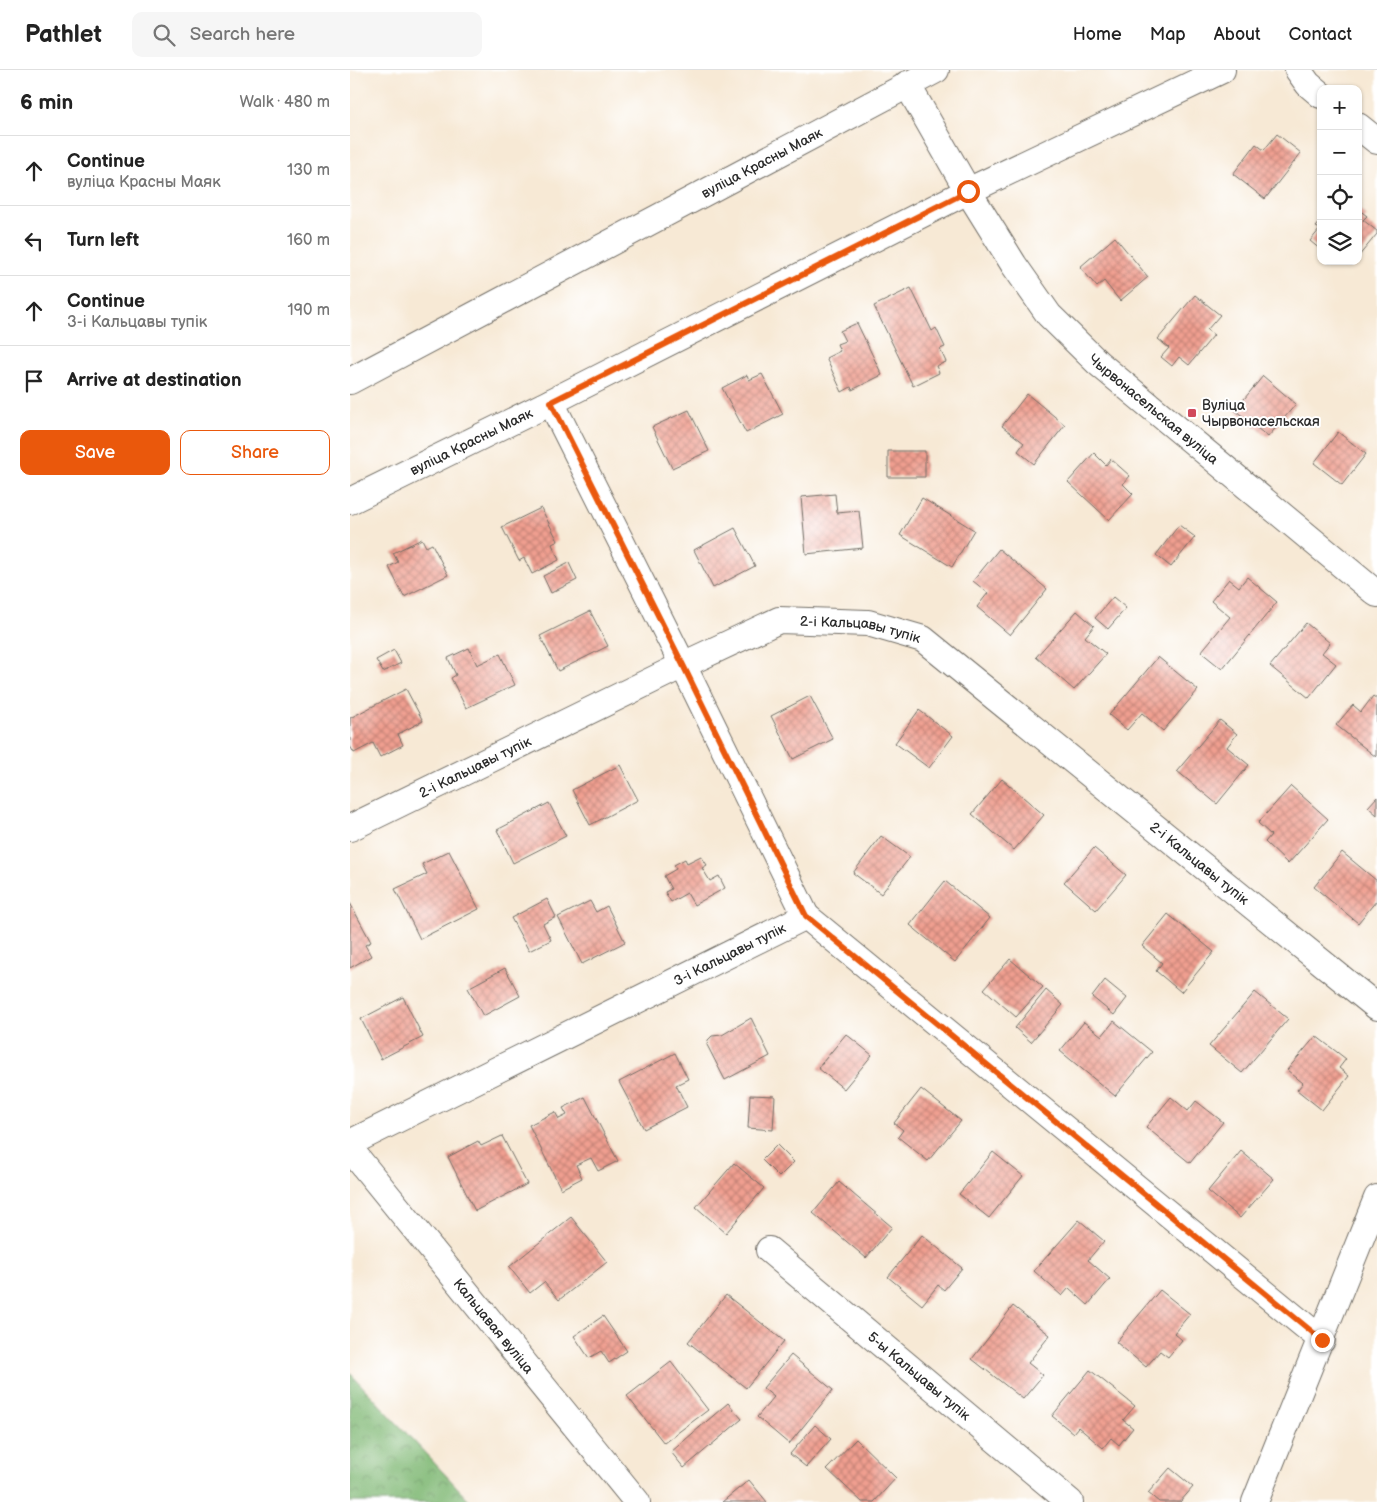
<!DOCTYPE html>
<html lang="en">
<head>
<meta charset="utf-8">
<style>
  body { margin:0; font-family:"Balsamiq Sans",sans-serif; background:#f6f6f6; color:#222 }
  .controls { position:absolute; right:15px; top:15px; display:grid; overflow:hidden; border-radius:10px; box-shadow:0 1px 4px #0004 }
  .controls button { width:45px; height:45px; display:grid; place-items:center; padding:0; border:0; border-bottom:1px solid #e0e0e0; background:#fff; color:#222; font:25px sans-serif }
  .stop { position:absolute; width:15px; height:15px; margin:-11px; border:4px solid #ea580c; border-radius:50%; background:#fff }
  .stop.end { background:#ea580c; border-color:#fff; box-shadow:0 1px 5px #0008 }
  .list { margin:0; padding:0; list-style:none }
  h2 { display:flex; justify-content:space-between; align-items:center; height:65px; margin:0; padding:0 20px; font-size:21px }
  h2 small { font-size:16px; font-weight:400; color:#767676 }
  .list li { display:grid; grid-template-columns:32px 1fr auto; gap:15px; align-items:center; box-sizing:border-box; height:70px; padding:0 20px; border-top:1px solid #e0e0e0 }
  .list b { display:block; font-size:19px; white-space:nowrap }
  .list p { margin:0; font-size:16px; white-space:nowrap; color:#767676 }
  .list em { font-size:16px; font-style:normal; color:#767676 }
  .actions { display:flex; gap:10px; padding:15px 20px }
  .actions a { flex:1; padding:11px 0; border:1px solid #ea580c; border-radius:10px; text-align:center; font-size:18px; color:#ea580c }
  .actions .main { background:#ea580c; color:#fff }
  .icon { flex:none; width:28px; height:28px; fill:none; stroke:currentColor; stroke-width:2; stroke-linecap:round; stroke-linejoin:round }
  .map { position:relative; flex:none; width:1027px; height:1432px; overflow:hidden }
  header { display:flex; align-items:center; gap:30px; box-sizing:border-box; height:70px; padding:0 25px; background:#fff; border-bottom:1px solid #e0e0e0 }
  header strong { font-size:24px }
  nav { display:flex; gap:28px; margin-inline-start:auto; font-size:18px }
  .search { width:350px; height:45px; background:#f6f6f6; display:flex; align-items:center; gap:12px; box-sizing:border-box; padding:0 18px; border-radius:10px; color:#767676; font-size:19px }
  main { display:flex }
  aside { flex:1; background:#fff }
  .map>svg:first-child { display:block }
</style>
</head>
<body>
<header>
<strong>Pathlet</strong>
<div class="search"><svg class="icon" aria-label="search" viewBox="0 0 24 24"><circle cx="10" cy="10" r="6"/><path d="M15 15l6 6"/></svg>Search here</div>
<nav><a>Home</a><a>Map</a><a>About</a><a>Contact</a></nav>
</header>
<main>
<aside>
<h2>6 min<small>Walk · 480 m</small></h2>
<ul class="list">
<li><svg class="icon" aria-label="ahead" viewBox="0 0 24 24"><path d="M12 20V5M6 11l6-6 6 6"/></svg><div><b>Continue</b><p>вуліца Красны Маяк</p></div><em>130 m</em></li>
<li><svg class="icon" aria-label="left" viewBox="0 0 24 24"><path d="M17 20v-9H6M10 6l-5 5 5 5"/></svg><div><b>Turn left</b></div><em>160 m</em></li>
<li><svg class="icon" aria-label="ahead" viewBox="0 0 24 24"><path d="M12 20V5M6 11l6-6 6 6"/></svg><div><b>Continue</b><p>3-і Кальцавы тупік</p></div><em>190 m</em></li>
<li><svg class="icon" aria-label="arrive" viewBox="0 0 24 24"><path d="M6 21V4h12l-3 4 3 4H6"/></svg><div><b>Arrive at destination</b></div></li>
</ul>
<div class="actions"><a class="main">Save</a><a>Share</a></div>
</aside>
<div class="map">
<svg width="1027" height="1432" viewBox="0 0 1027 1432">
  <defs>
    <pattern id="forest-crowns" width="20" height="18" patternUnits="userSpaceOnUse" patternTransform="scale(1.25)"><rect width="20" height="18" fill="#81b976"/><path d="M2 6a3 3 0 1 1 6 0M12 15a3 3 0 1 1 6 0" fill="none" stroke="#6a9761"/></pattern>
    <pattern id="building-cross-hatch" width="8" height="8" patternUnits="userSpaceOnUse" patternTransform="scale(1.25)"><rect width="8" height="8" fill="#f09f90"/><path d="M0 0l8 8M0 8l8-8" fill="none" stroke="#c38276"/></pattern>
  </defs>
  <rect width="100%" height="100%" fill="#fff"/>
  <filter id="ink" filterUnits="userSpaceOnUse"><feTurbulence type="fractalNoise" baseFrequency=".02" numOctaves="2"/><feDisplacementMap in="SourceGraphic" scale="10" xChannelSelector="R" yChannelSelector="G"/><feConvolveMatrix kernelMatrix="1 2 1 2 8 2 1 2 1" color-interpolation-filters="sRGB"/></filter>
  <filter id="wash" filterUnits="userSpaceOnUse"><feTurbulence type="fractalNoise" baseFrequency=".0096" numOctaves="4" result="noise"/><feDisplacementMap in="SourceGraphic" scale="20" xChannelSelector="R" yChannelSelector="G"/><feGaussianBlur stdDeviation="1.12" result="paint"/><feColorMatrix in="noise" values="0 0 0 0 0 0 0 0 0 0 0 0 0 0 0 0 0 1.4 0 .05"/><feComposite in="paint" operator="in"/></filter>
  <g filter="url(#wash)">
    <rect width="100%" height="100%" fill="#f7e9d5"/>
    <path fill="url(#forest-crowns)" stroke="#567250" d="M0 1303 121 1432H0Z"/>
    <g id="blocks">
      <path fill="url(#building-cross-hatch)" d="M927 64 951 83 915 129 883 104 906 74 914 80Z
        M1008 139 1017 146 1013 150 1027 161V164L1008 187Z
        M971 151V180L960 171 970 159 966 157Z
        M765 167 798 207 770 231 754 211 747 217 730 197Z
        M561 218 582 261 586 258 595 277 590 279 596 292 586 296 589 303 563 316 524 236Z
        M845 225 870 245 857 260 864 265 839 295 829 287 822 296 811 287 819 278 808 269Z
        M507 253 532 305 502 320 501 317 492 322 476 288 490 281 487 274 495 271 490 261Z
        M412 304 433 344 396 363 372 318 397 305 399 310Z
        M913 306 946 334 918 367 885 340Z
        M677 324 715 355 684 394 668 381 674 373 652 356Z
        M339 340 359 381 322 398 302 357Z
        M988 362 1016 384 992 415 964 393Z
        M538 381H575V407H538Z
        M744 383 756 395 761 389 780 406 773 414 783 424 759 450 718 412Z
        M485 424 487 443 509 441 513 478 456 484 451 427Z
        M572 428 624 460 602 497 550 465Z
        M191 438 208 471 202 474 209 490 182 504 174 488 169 491 152 457Z
        M829 455 845 467 821 497 806 485Z
        M385 458 405 496 363 518 344 480Z
        M72 469 76 477 82 474 98 505 54 527 39 497 48 492 43 483Z
        M649 479 697 519 660 565 627 537 638 523 623 511Z
        M219 493 227 510 201 523 193 506Z
        M897 507 927 532 872 599 851 582 880 547 861 531 879 509 889 517Z
        M763 527 776 538 758 559 745 548Z
        M240 541 258 576 208 601 190 566Z
        M727 541 744 556 735 567 756 584 724 620 686 587Z
        M956 553 980 573 972 583 986 594 959 628 920 596Z
        M119 578 127 595 150 584 165 615 116 638 101 608 106 605 98 588Z
        M44 580 51 593 33 602 26 590Z
        M808 587 848 620 813 661 792 643 777 660 759 645Z
        M56 619 73 651 48 664 53 675 30 687 23 673 4 683 0 676V648Z
        M460 626 483 669 443 689 421 646Z
        M1023 626 1027 629 1026 687 986 655 1003 635 1011 642Z
        M569 640 603 666 579 698 545 673Z
        M870 650 887 664 877 677 899 695 867 734 827 701Z
        M270 695 288 730 240 755 222 720Z
        M652 709 694 745 664 780 622 744Z
        M941 716 978 749 938 794 915 772 921 765 908 753Z
        M1027 727V745L1018 737Z
        M199 733 216 766 163 793 147 760Z
        M531 766 560 787 531 824 503 803Z
        M744 778 776 805 746 840 714 812Z
        M99 781 129 839 70 869 45 819 77 804 72 794Z
        M992 782 1027 811V830L1008 853 964 817Z
        M351 786 357 795 352 798 360 811 369 806 375 818 344 835 337 823 321 832 315 822 321 819 314 806 326 799 324 795 335 789 337 793Z
        M595 811 640 848 605 892 560 855Z
        M197 829 206 847 193 854 201 870 179 881 161 848Z
        M240 831 246 842 257 836 275 872 232 894 208 847Z
        M0 833 21 872 15 875 21 886 0 898Z
        M818 844 864 882 831 922 806 901 812 893 792 876Z
        M660 889 693 917 666 947 634 919Z
        M155 898 170 926 133 946 118 918Z
        M755 910 777 928 764 945 742 927Z
        M696 920 713 935 681 972 665 958Z
        M905 922 938 949 892 1003 859 976Z
        M53 927 73 967 31 989 11 949Z
        M401 948 420 986 375 1010 357 975 358 970 362 966 372 965Z
        M764 951 802 982 765 1026 710 981 734 952 752 966Z
        M496 964 522 985 494 1019 468 998Z
        M966 966 996 989 989 998 999 1006 972 1040 947 1020 953 1013 937 1000Z
        M325 983 338 1009 326 1015 337 1037 294 1059 269 1012Z
        M571 1019 611 1051 578 1091 548 1067 553 1060 544 1053Z
        M400 1025 425 1026 423 1060 398 1058Z
        M235 1027 268 1091 248 1101 241 1088 226 1095 232 1108 211 1119 179 1055 205 1042 209 1049 217 1045 213 1038Z
        M821 1027 838 1041 846 1031 873 1052 840 1093 796 1057Z
        M152 1066 177 1114 125 1141 98 1087 128 1071 131 1076Z
        M427 1075 444 1092 429 1107 412 1090Z
        M891 1081 924 1109 890 1148 858 1121Z
        M643 1082 673 1106 639 1148 609 1124Z
        M384 1093 414 1118 376 1163 346 1137Z
        M489 1112 542 1157 516 1188 463 1143Z
        M221 1147 257 1192 209 1230 194 1212 180 1223 159 1197Z
        M729 1150 754 1171 738 1190 760 1209 738 1235 719 1218 712 1226 684 1201Z
        M572 1165 612 1198 594 1220 588 1215 572 1235 538 1207Z
        M810 1220 840 1244 824 1263 832 1270 818 1287 810 1281 796 1297 766 1272Z
        M376 1225 434 1271 396 1318 338 1272Z
        M663 1236 700 1265 678 1293 693 1305 673 1329 622 1289Z
        M253 1246 277 1281 259 1293 251 1281 239 1288 224 1266Z
        M441 1285 483 1320 439 1374 407 1347 424 1327 413 1318Z
        M321 1292 358 1340 314 1373 277 1326Z
        M740 1300 785 1336 773 1350 783 1358 769 1375 761 1368 753 1378 728 1357 723 1363 702 1346Z
        M378 1333 392 1349 334 1398 321 1382Z
        M465 1355 481 1369 456 1397 440 1384Z
        M506 1369 546 1408 524 1432H512L477 1399Z
        M820 1398 843 1417 830 1432H809L798 1423Z
        M399 1410 417 1432H372Z"/>
    </g>
  </g>
  <g filter="url(#ink)">
    <use href="#blocks" fill-opacity="0" stroke="#726e66" stroke-width="1"/>
    <g fill="none" stroke-linecap="round" stroke-linejoin="round">
      <g stroke="#726e66" stroke-width="28">
        <g id="minor">
          <path d="M948 0 958 14 971 25"/>
          <path id="s1" d="M557 14 618 121 664 195 699 245 748 293 1027 524"/>
          <path d="M1008 56 1027 71"/>
          <path id="s2" d="M0 311 586 0"/>
          <path d="M201 332 333 595 456 846"/>
          <path id="s3" d="M0 431 201 332 618 121 872 0"/>
          <path id="s4" d="M0 758 333 595 429 550 518 553 573 569 1027 937"/>
          <path id="s5" d="M0 1073 456 846 972 1270"/>
          <path id="s6" d="M0 1079 287 1432"/>
          <path id="s7" d="M419 1180 720 1432"/>
          <path d="M905 1432 1027 1128"/>
        </g>
      </g>
      <use href="#minor" stroke="#fff" stroke-width="26"/>
    </g>
  </g>
  <g fill="none" stroke-linecap="round" stroke-linejoin="round" filter="url(#ink)">
    <path stroke="#ea580c" stroke-width="6" d="M618 121 201 332 333 595 456 846 972 1270"/>
  </g>
  <rect fill="#d1495b" stroke="#fff" stroke-width="2" x="837" y="338" width="10" height="10" rx="2.5"/>
  <g text-anchor="middle" dominant-baseline="central" stroke-width="4" stroke-linejoin="round" paint-order="stroke">
    <g font-size="14" fill="#2b2b2b" stroke="#fff">
      <text stroke="none"><textPath href="#s2" startOffset="466">вуліца Красны Маяк</textPath></text>
      <text stroke="none"><textPath href="#s1" startOffset="412">Чырвонасельская вуліца</textPath></text>
      <text stroke="none"><textPath href="#s3" startOffset="135">вуліца Красны Маяк</textPath></text>
      <text stroke="none"><textPath href="#s4" startOffset="559">2-і Кальцавы тупік</textPath></text>
      <text stroke="none"><textPath href="#s4" startOffset="139">2-і Кальцавы тупік</textPath></text>
      <text stroke="none"><textPath href="#s4" startOffset="979">2-і Кальцавы тупік</textPath></text>
      <text stroke="none"><textPath href="#s5" startOffset="424">3-і Кальцавы тупік</textPath></text>
      <text stroke="none"><textPath href="#s6" startOffset="228">Кальцавая вуліца</textPath></text>
      <text stroke="none"><textPath href="#s7" startOffset="196">5-ы Кальцавы тупік</textPath></text>
    </g>
    <g font-size="14" fill="#2b2b2b" stroke="#fff" text-anchor="start">
      <text x="852" y="335">Вуліца<tspan x="852" dy="16">Чырвонасельская</tspan></text>
    </g>
  </g>
</svg>
<div class="controls">
<button>+</button>
<button>−</button>
<button><svg class="icon" aria-label="locate" viewBox="0 0 24 24"><circle cx="12" cy="12" r="6"/><path d="M12 2v4M12 18v4M2 12h4M18 12h4"/></svg></button>
<button><svg class="icon" aria-label="layers" viewBox="0 0 24 24"><path d="M12 4l9 5-9 5-9-5zM3 14l9 5 9-5"/></svg></button>
</div>
<div class="stop" style="left:618px;top:121px"></div>
<div class="stop end" style="left:972px;top:1270px"></div>
</div>
</main>
</body>
</html>
